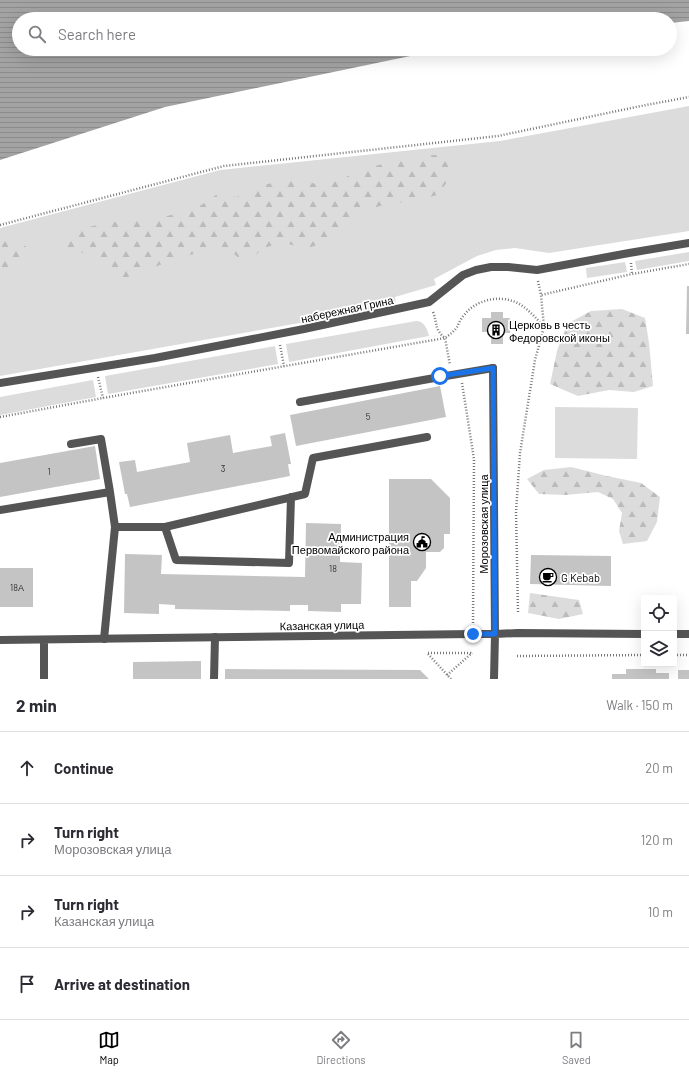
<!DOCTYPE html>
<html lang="en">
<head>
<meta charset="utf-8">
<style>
  body { margin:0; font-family:Barlow,sans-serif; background:#f2f2f3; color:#2b2b33 }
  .controls { position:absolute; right:12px; bottom:12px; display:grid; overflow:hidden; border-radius:4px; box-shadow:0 4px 16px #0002 }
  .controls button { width:36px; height:36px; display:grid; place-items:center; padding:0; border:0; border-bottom:1px solid #e1e1e2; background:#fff; color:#2b2b33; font:20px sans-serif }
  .stop { position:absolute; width:12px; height:12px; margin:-9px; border:3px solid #1a73e8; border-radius:50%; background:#fff }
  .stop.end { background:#1a73e8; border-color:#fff; box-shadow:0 1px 4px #0008 }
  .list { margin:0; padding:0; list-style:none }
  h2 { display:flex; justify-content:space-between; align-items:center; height:52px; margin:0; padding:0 16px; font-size:17px }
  h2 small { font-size:13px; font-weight:400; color:#7c7c81 }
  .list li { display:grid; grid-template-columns:26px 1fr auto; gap:12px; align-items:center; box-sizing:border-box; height:72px; padding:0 16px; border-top:1px solid #e1e1e2 }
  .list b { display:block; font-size:15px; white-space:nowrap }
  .list p { margin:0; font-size:13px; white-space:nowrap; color:#7c7c81 }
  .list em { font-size:13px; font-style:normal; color:#7c7c81 }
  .icon { flex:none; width:22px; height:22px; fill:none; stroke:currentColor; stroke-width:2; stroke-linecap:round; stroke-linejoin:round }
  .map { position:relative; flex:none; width:689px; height:679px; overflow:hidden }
  .search { position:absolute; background:#fff; box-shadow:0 4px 16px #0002; left:12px; right:12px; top:12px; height:44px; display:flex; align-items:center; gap:10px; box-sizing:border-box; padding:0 14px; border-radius:22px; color:#7c7c81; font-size:15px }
  .sheet { height:340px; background:#fff }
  nav { display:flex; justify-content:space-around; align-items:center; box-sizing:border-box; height:56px; border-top:1px solid #e1e1e2; background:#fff; font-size:11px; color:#7c7c81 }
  nav a { display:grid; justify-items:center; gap:2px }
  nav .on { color:#000 }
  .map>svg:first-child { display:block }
</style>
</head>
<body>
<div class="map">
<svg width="689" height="679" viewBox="0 0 689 679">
  <defs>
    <pattern id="forest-firs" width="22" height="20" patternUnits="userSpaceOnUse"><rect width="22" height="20" fill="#dcdcdc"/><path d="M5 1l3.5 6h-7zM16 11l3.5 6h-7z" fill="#bbb"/></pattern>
    <pattern id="water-rules" width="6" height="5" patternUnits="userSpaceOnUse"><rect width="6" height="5" fill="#a3a3a3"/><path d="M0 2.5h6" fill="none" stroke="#8b8b8b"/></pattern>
  </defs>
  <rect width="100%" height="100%" fill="#fff"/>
  <path fill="#dcdcdc" d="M689 106V231L549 253 515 248 496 250 477 256 434 279 436 285 395 297 396 306 0 376V228L220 170 500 141Z
    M689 252V261L637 270 635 261Z
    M625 262 627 272 587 278 586 268Z
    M416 321C424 321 427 328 429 336L289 362 286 344Z
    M275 346 278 364 108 394 105 376Z
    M93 380 96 397 0 415V397Z
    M555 407 638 408 637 459 555 458Z"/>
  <path fill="url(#forest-firs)" d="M433 155 456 157 452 176 437 195 415 201 387 204 355 213 331 241 304 249 283 242 264 248 245 263 228 249 204 251 176 259 125 278 81 252 69 258 65 233 97 225 135 218 162 217 194 210 216 195 237 197 251 188 297 177 323 187 364 169 400 159Z
    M9 239 36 251 18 266 0 279V241Z
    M622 309 645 318 649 343 653 386 634 392 609 390 578 396 550 384 557 351 567 324 591 311Z
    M571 467 607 476 641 483 660 497 657 522 647 541 623 544 619 531 622 513 613 499 598 492 565 495 539 494 527 479 544 470Z
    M530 593 579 600 583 614 559 619 528 613Z"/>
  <path fill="url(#water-rules)" d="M0 0H689V21L670 23V19H19V49H444L165 107 0 160Z"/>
  <path fill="#c4c4c4" d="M687 286H689V334H686Z
    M491 312H503V318H510V333H503V344H491V332H482V318H491Z
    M440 386 446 417 296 446 290 415Z
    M285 433 291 464H288L290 476 130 507 127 494H125L119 462 135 460 137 472 190 462 187 443 230 435 233 453 272 446 270 436Z
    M95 446 100 479 0 497V463Z
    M389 479H431L450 498V534H444V548L440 552H426V568L417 581H411V607H389Z
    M306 523 341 524 340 562 362 563 361 604H341V612L308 611V605H290V611L175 609V605L159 604V614L124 613 125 554 162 555 161 574 305 577Z
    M531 555 611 556V586L530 584Z
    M0 568H33V607H0Z
    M201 661V679H133V662Z
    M225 669 420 670 429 679H225Z
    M626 669H656V673H669V679H612V674H626Z
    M678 670H689V679H678Z"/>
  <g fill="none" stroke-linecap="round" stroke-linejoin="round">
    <path stroke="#777" stroke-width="2.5" stroke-dasharray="1 2" stroke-linecap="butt" d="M0 225 224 166 498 136 641 106 689 97
      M631 263 632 274
      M538 281 541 295 632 274 689 264
      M433 312C438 325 434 329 445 338L450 365
      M280 345 284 366
      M98 377 103 398
      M462 383 474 459 473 623
      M0 417 103 398 445 338C449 335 454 332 457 327 459 323 461 318 465 314 478 298 504 294 521 305 530 311 537 319 544 327
      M518 612 516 512 520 453 535 360 544 327 541 295
      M428 653H473
      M428 654 451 679
      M674 655H689
      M517 656 644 655
      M447 675 472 653"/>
    <path stroke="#555" stroke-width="8" d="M300 402 440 377 493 368
      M71 444 101 439 110 492
      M0 510 110 492 115 527
      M165 527 176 560 289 563 291 497
      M104 639 115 527H165L305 494 313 458 427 437
      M214 679 215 637"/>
    <path stroke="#555" stroke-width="8" d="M493 368 495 634 494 679
      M0 383 155 358 304 329 429 302 463 275 476 270 491 267H508L537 270 629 253 689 243
      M674 634H689
      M0 640 473 634H495L518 633 644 634
      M44 640V679"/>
  </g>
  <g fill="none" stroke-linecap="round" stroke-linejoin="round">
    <path stroke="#1a73e8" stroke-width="5" d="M440 376 493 368 495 634H473"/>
  </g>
  <defs>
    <g id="building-ring" transform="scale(0.9)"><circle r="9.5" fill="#fff" stroke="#000" stroke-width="1.5"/><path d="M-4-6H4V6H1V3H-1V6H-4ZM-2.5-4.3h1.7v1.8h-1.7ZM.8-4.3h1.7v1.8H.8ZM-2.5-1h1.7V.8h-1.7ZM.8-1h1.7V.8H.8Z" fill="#000"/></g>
    <g id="civic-ring" transform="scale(0.9)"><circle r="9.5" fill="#fff" stroke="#000" stroke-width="1.5"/><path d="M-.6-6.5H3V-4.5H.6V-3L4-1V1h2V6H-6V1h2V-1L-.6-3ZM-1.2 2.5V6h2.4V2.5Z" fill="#000"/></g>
    <g id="cafe-ring" transform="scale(0.9)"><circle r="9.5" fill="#fff" stroke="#000" stroke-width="1.5"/><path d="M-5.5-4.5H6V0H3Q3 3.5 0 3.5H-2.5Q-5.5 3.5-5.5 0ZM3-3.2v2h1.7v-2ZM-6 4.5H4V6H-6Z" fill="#000"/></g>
  </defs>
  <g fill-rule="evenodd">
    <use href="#building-ring" x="496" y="330"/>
    <use href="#civic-ring" x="422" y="542"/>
    <use href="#cafe-ring" x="548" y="577"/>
  </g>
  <g text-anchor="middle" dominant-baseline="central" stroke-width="3.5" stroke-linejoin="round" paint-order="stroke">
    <g font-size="9" fill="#313131">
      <text x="368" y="416">5</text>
      <text x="223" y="468">3</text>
      <text x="49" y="471">1</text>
      <text x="333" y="568">18</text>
      <text x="17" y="587">18А</text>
    </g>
    <g font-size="11" fill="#000" stroke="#fff">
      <text transform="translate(347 309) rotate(-12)">набережная Грина</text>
      <text transform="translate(483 524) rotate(-90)">Морозовская улица</text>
      <text transform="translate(322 625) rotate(-1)">Казанская улица</text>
    </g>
    <g font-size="11" fill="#000" stroke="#fff" text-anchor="start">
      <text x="509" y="324">Церковь в честь<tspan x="509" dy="13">Федоровской иконы</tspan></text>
      <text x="409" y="536" text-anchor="end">Администрация<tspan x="409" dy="13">Первомайского района</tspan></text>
      <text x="561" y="577">G Kebab</text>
    </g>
  </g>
</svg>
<div class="controls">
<button><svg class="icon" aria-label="locate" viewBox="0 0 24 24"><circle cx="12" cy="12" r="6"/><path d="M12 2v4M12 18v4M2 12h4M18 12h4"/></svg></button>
<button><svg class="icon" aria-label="layers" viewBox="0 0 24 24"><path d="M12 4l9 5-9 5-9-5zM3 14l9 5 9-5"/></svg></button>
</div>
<div class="stop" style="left:440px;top:376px"></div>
<div class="stop end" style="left:473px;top:634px"></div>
<div class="search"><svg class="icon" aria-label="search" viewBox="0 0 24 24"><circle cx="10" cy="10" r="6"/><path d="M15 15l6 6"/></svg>Search here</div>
</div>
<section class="sheet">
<h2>2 min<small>Walk · 150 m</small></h2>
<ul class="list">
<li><svg class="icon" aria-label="ahead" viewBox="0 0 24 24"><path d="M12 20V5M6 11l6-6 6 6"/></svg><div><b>Continue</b></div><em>20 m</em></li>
<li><svg class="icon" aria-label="right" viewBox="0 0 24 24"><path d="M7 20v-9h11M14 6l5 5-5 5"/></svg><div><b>Turn right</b><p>Морозовская улица</p></div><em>120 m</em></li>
<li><svg class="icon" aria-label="right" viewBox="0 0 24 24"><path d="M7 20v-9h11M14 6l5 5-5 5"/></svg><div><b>Turn right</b><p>Казанская улица</p></div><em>10 m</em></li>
<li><svg class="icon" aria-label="arrive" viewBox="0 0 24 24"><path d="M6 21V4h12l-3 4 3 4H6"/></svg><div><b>Arrive at destination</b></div></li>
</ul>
</section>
<nav>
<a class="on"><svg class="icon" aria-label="map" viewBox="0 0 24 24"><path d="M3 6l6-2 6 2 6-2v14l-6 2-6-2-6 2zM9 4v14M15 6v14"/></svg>Map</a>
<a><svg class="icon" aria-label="directions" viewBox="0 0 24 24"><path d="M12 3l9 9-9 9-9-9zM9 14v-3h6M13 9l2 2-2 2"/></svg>Directions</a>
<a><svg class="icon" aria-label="saved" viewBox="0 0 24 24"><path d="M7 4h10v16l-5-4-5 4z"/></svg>Saved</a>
</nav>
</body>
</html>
